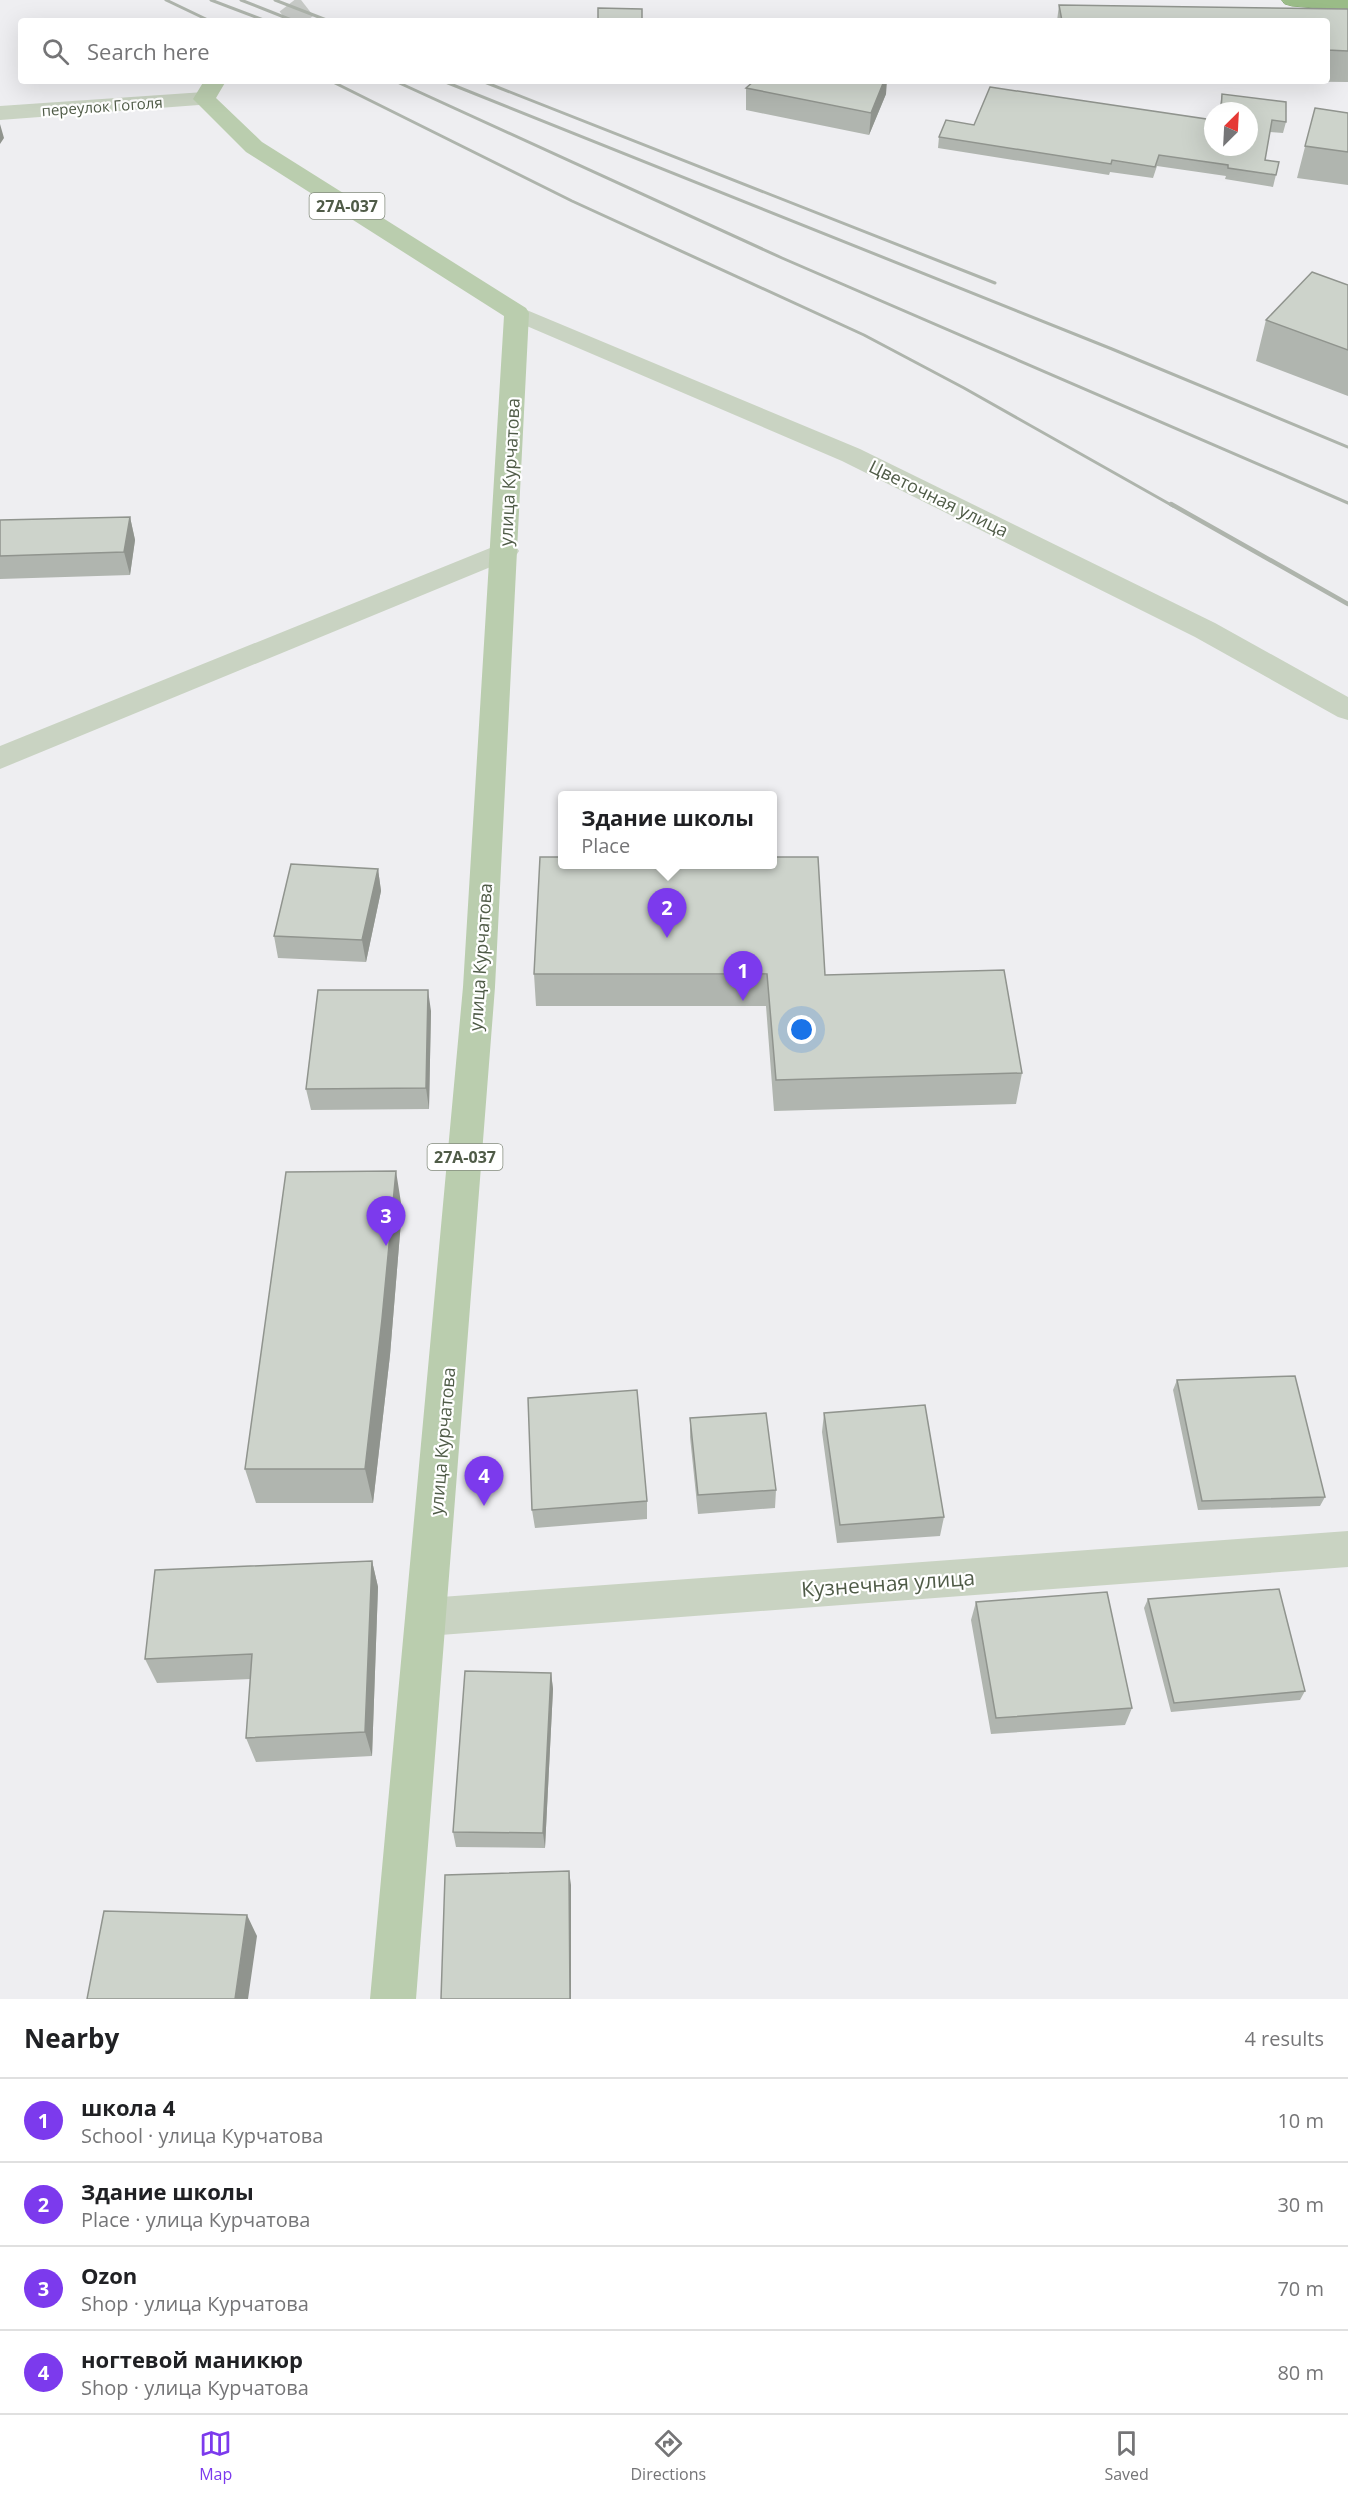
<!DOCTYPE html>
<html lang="en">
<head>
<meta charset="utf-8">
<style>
  body { margin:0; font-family:"Open Sans",sans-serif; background:#f2f2f2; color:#202124 }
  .compass { position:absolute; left:1204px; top:102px; width:54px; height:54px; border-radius:50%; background:#fff; box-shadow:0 6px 24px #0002; rotate:24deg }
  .you { position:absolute; left:802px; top:1030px; width:21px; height:21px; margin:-15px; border:4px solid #fff; border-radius:50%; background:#1a73e8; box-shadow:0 0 0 9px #1a73e833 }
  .badge { display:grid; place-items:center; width:39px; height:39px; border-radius:50%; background:#7c3aed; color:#fff; font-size:20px; font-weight:700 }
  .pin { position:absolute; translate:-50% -50px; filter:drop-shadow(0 2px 3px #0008) }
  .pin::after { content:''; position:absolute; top:32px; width:21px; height:18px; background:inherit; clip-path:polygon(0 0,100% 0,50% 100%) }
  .popup { position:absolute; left:558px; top:791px; width:219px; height:78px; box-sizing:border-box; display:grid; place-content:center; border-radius:6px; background:#fff; filter:drop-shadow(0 2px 4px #0005); font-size:20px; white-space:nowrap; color:#757577 }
  .popup b { font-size:22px; color:#202124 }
  .popup::after { content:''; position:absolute; left:50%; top:100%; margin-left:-12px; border:12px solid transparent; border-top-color:#fff }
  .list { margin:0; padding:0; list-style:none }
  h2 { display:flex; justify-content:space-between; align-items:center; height:78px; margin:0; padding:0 24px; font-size:26px }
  h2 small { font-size:20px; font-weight:400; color:#757577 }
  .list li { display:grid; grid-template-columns:39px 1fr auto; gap:18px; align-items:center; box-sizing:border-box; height:84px; padding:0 24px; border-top:2px solid #e0e0e0 }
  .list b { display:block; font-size:22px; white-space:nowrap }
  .list p { margin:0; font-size:20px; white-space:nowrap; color:#757577 }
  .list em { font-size:20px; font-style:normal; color:#757577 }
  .icon { flex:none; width:33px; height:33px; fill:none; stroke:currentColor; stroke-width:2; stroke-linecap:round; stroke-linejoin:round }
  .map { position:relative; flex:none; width:1348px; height:1999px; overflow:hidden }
  .search { position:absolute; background:#fff; box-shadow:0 6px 24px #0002; left:18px; right:18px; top:18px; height:66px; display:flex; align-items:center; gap:15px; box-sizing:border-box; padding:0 21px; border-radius:6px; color:#757577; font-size:22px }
  .sheet { height:414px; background:#fff }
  nav { display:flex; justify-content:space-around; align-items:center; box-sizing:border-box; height:84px; border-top:2px solid #e0e0e0; background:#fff; font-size:16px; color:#757577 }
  nav a { display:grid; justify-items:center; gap:3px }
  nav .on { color:#7c3aed }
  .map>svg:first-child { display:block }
</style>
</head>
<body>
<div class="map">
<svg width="1348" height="1999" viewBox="0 0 1348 1999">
  <rect width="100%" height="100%" fill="#eeeef1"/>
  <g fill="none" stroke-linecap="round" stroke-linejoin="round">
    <path stroke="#c6c9c6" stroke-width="24" stroke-dasharray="24 12" stroke-linecap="butt" d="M287 21 314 0"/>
    <g stroke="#85a872" stroke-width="1">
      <path id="highway" d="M1282 0H1348V11L1292 6 1285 4Z"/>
    </g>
    <path fill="#c9d3c2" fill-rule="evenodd" d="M204 92 212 94 215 99 212 104 0 120V106Z
      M517 306 860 449 1215 623 1348 697V720L1338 717 1195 637 842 461 508 318 505 313 508 308Z
      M505 542 515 545 519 551 515 557 0 769V746Z
      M1348 1531V1567L427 1636 413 1631 407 1617 413 1603 427 1598Z"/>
    <path fill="#bacdae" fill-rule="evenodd" d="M204 81H226L216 98 262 142 526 308 529 313 495 987 416 1999H370L463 987 504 316 246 152 193 99Z"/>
    <use href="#highway" fill="#9abc87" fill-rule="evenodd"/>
    <path stroke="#aeb4ac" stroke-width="3" d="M166 0 210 21
      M211 0 266 21
      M241 0 294 21
      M275 0 329 21
      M331 81 572 201 864 335 964 388 1173 506
      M395 81 782 258 1348 503
      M443 81 1112 349 1348 447
      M482 81 995 283"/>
    <path stroke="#aeb4ac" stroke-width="4.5" d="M1171 504 1348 604"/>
  </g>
  <path fill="#b0b5af" d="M1059 5 1348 9V82L1235 81H1327V21H1057Z
    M746 88 886 94 869 135 746 110Z
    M1222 94 1286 122 1283 133 1270 132 1265 160 1279 162 1273 187 1225 179 1226 176 1157 166 1153 178 1110 172 1109 175 938 148 939 137 974 125 1213 147 1249 111H1219Z
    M1315 108 1348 113V185L1297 178Z
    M1348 285V396L1256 361 1266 320Z
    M130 517 135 540 130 575 0 579V520Z
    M378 869 381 891 366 962 278 958 274 936Z
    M534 974 825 975 1022 1073 1016 1104 774 1111 766 1006H536Z
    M431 1011 429 1109 311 1110 306 1089Z
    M402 1209 390 1355 373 1503H256L245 1469Z
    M1177 1380 1325 1497 1320 1506 1198 1510 1173 1390Z
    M824 1413 944 1517 940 1536 837 1543 822 1432Z
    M690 1418 776 1490 775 1508 698 1514 690 1437Z
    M647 1501V1519L535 1528 532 1510Z
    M372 1561 378 1587 372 1756 256 1762 246 1738 251 1679 157 1683 145 1659Z
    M1148 1599 1305 1691 1300 1700 1171 1712 1144 1608Z
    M976 1602 1132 1708 1125 1725 991 1734 971 1620Z
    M551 1673 553 1689 545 1848 456 1847 453 1832Z"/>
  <path fill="#90948e" d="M884 81H887L886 94 869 135 871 113Z
    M0 124 4 138 0 144Z
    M130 517 135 540 130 575 124 552Z
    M378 869 381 891 366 962 362 940Z
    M428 990 431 1011 429 1109 426 1088Z
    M396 1171 402 1209 390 1355 373 1503 365 1469Z
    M372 1561 378 1587 372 1756 365 1732Z
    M551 1673 553 1689 545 1848 543 1833Z
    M569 1871 571 1885V1999H570Z
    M247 1915 257 1936 248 1999H235Z"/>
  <path fill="#cdd3cb" stroke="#90948e" stroke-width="1.5" d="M1059 5 1348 9V51L1327 50V21H1062Z
    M598 8 642 9V21H598Z
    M754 81H884L871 113 746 88Z
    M990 87 1213 120V147H1249V111H1221L1222 94 1286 102V122L1272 120 1265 160 1279 162 1276 175 1228 168V165L1159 155 1155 167 1112 160 1111 164 939 137 946 120 974 125Z
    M1315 108 1348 113V152L1305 146Z
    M1312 272 1348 285V350L1266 320Z
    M130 517 124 552 0 556V520Z
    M540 857H562V864H772V857H818L825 975 1004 970 1022 1073 776 1080 767 974H534Z
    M291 864 378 869 362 940 274 936Z
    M318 990H428L426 1088 306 1089Z
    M396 1171 382 1319 365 1469H245L286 1172Z
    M1295 1376 1325 1497 1202 1501 1177 1380Z
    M637 1390 647 1501 532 1510 528 1398Z
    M925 1405 944 1517 840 1525 824 1413Z
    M766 1413 776 1490 698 1495 690 1418Z
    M372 1561 365 1732 246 1738 252 1654 145 1659 155 1570Z
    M1279 1589 1305 1691 1174 1703 1148 1599Z
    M1107 1592 1132 1708 996 1718 976 1602Z
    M465 1671 551 1673 543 1833 453 1832Z
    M569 1871 570 1999H441L445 1875Z
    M104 1911 247 1915 235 1999H87Z"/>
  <g text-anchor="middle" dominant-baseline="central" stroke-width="4.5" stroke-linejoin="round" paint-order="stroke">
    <g font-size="15" fill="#4f5b47" stroke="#fff">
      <text transform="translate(102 106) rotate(-4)">переулок Гоголя</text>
    </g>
    <g fill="#fff" stroke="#848c7e" stroke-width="1.5">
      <rect x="309.5" y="193" width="75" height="26" rx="4.5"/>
      <rect x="427.5" y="1144" width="75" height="26" rx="4.5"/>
    </g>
    <g font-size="16" font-weight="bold" fill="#4f5b47">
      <text x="347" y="206">27А-037</text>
      <text x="465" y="1157">27А-037</text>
    </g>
    <g font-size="18" fill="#4f5b47" stroke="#fff">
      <text transform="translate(509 472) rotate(-87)">улица Курчатова</text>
      <text transform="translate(939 498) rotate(26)">Цветочная улица</text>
      <text transform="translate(480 957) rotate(-86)">улица Курчатова</text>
      <text transform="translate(442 1441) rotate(-85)">улица Курчатова</text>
    </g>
    <g font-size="21" fill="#4f5b47" stroke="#fff">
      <text transform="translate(888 1583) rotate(-4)">Кузнечная улица</text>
    </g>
  </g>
</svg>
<svg class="compass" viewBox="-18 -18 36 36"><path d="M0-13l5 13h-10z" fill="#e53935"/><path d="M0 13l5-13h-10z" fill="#757577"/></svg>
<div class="you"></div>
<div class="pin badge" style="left:743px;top:1001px">1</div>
<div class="pin badge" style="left:667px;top:938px">2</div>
<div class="popup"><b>Здание школы</b>Place</div>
<div class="pin badge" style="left:386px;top:1246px">3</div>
<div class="pin badge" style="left:484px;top:1506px">4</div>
<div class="search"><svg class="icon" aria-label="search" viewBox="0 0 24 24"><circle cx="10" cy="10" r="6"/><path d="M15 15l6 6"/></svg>Search here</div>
</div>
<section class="sheet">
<h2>Nearby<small>4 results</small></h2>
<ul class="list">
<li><span class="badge">1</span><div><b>школа 4</b><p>School · улица Курчатова</p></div><em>10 m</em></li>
<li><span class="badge">2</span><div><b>Здание школы</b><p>Place · улица Курчатова</p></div><em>30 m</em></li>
<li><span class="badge">3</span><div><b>Ozon</b><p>Shop · улица Курчатова</p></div><em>70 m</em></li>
<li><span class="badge">4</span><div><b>ногтевой маникюр</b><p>Shop · улица Курчатова</p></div><em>80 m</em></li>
</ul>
</section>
<nav>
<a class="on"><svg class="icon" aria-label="map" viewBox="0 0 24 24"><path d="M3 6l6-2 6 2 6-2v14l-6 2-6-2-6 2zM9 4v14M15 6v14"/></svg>Map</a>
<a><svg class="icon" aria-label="directions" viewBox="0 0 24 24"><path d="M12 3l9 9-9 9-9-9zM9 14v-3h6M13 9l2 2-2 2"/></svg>Directions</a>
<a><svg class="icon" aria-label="saved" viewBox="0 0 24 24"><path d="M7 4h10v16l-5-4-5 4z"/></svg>Saved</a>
</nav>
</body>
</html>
